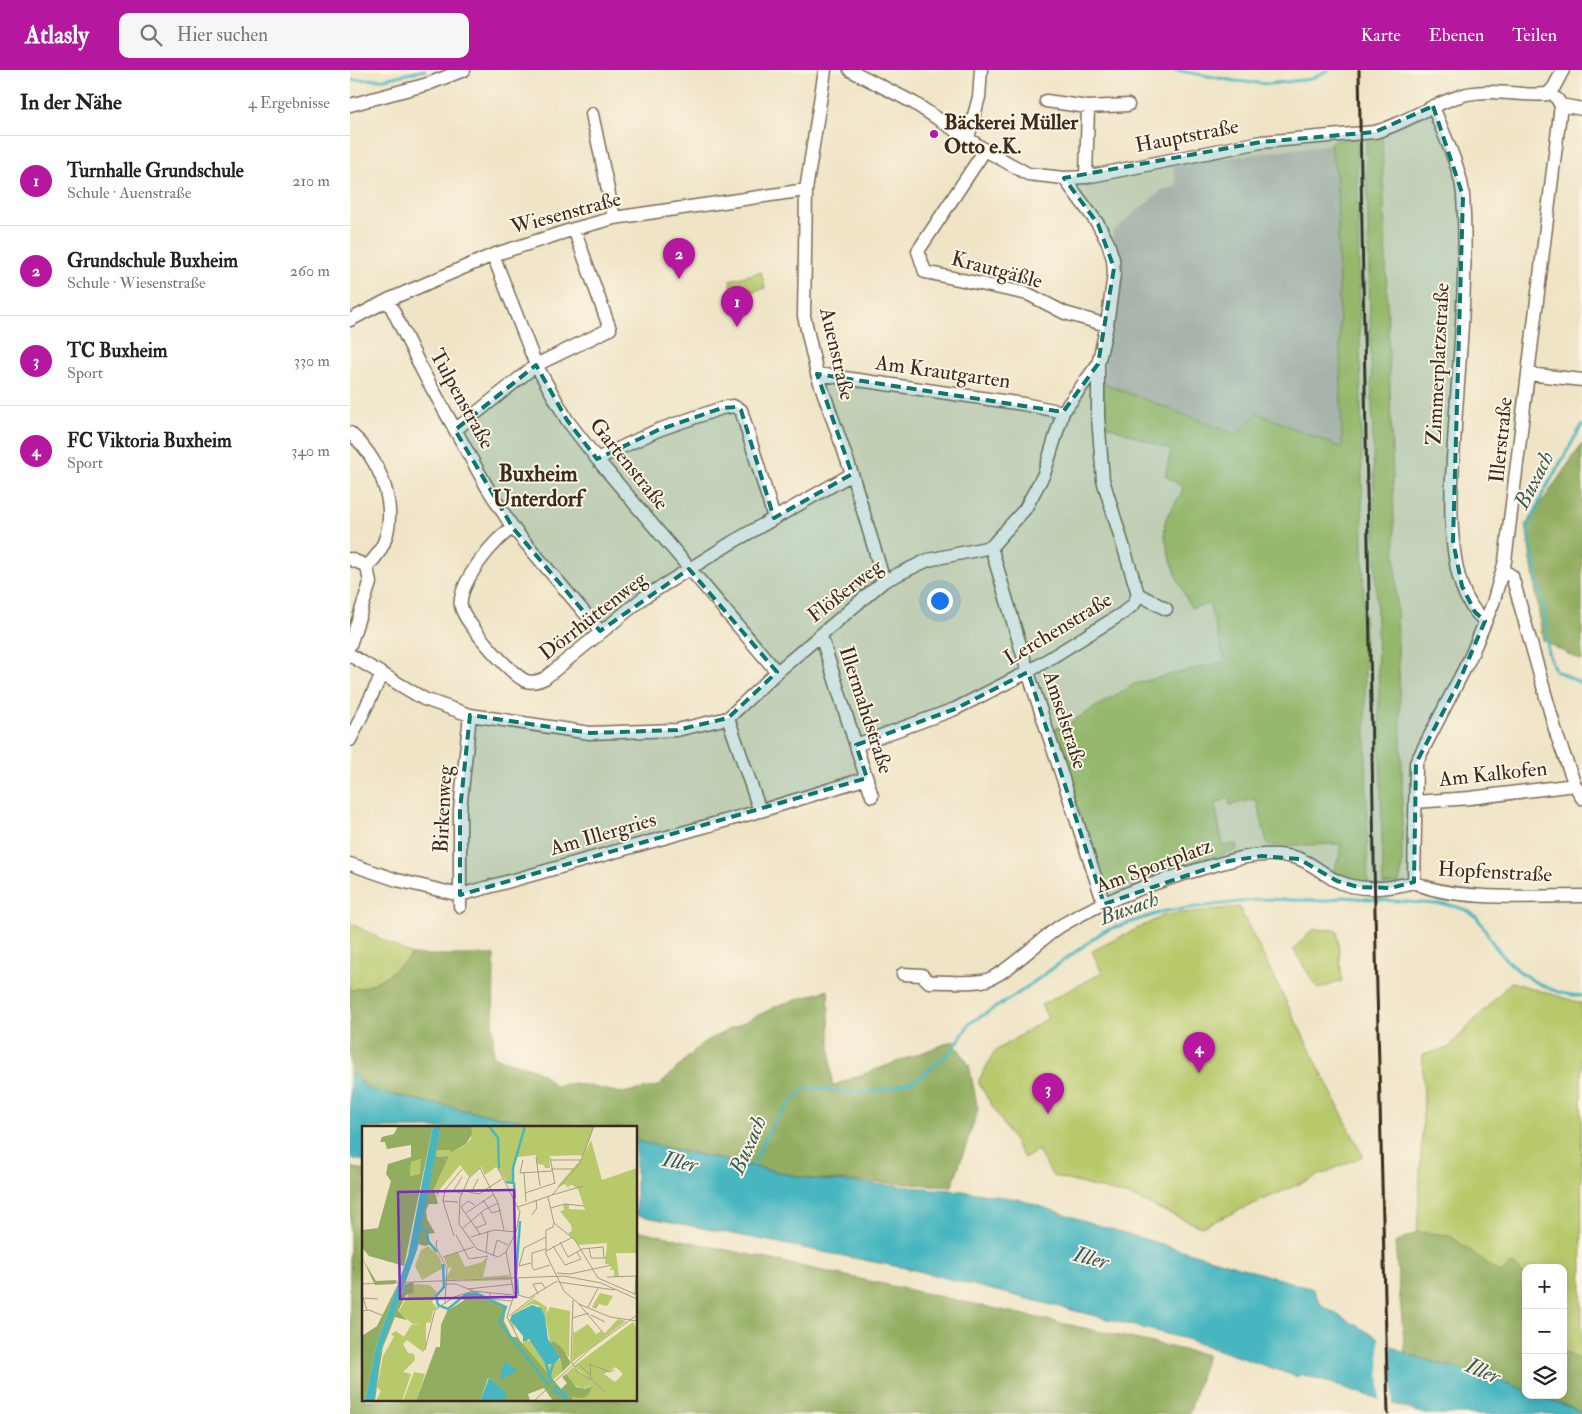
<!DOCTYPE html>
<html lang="de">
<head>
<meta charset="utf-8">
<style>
  body { margin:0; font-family:"IM FELL Double Pica",serif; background:#f6f6f6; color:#222 }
  .controls { position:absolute; right:15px; bottom:15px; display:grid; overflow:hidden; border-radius:10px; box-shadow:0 2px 12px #0003 }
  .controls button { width:45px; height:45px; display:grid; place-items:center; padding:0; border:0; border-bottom:1px solid #e0e0e0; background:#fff; color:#222; font:25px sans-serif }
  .you { position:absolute; left:589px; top:530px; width:18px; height:18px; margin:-12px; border:4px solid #fff; border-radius:50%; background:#1a73e8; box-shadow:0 0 0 8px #1a73e833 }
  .badge { display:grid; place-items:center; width:32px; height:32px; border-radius:50%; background:#b5179e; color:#fff; font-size:16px; font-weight:700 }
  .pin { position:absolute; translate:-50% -41px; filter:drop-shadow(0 1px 2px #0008) }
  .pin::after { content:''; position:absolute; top:26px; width:18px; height:15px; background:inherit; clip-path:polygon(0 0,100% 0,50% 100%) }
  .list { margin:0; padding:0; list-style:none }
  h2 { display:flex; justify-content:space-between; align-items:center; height:65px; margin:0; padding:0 20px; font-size:21px }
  h2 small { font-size:16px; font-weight:400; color:#767676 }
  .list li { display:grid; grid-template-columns:32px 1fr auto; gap:15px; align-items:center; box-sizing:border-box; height:90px; padding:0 20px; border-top:1px solid #e0e0e0 }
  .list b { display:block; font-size:19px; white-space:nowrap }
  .list p { margin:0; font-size:16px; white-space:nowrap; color:#767676 }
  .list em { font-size:16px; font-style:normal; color:#767676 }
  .icon { flex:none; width:28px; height:28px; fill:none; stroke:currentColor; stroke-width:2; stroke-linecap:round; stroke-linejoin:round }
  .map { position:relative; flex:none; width:1232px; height:1344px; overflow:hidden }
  header { display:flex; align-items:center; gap:30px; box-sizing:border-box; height:70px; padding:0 25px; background:#b5179e; color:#fff }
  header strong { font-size:24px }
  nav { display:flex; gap:28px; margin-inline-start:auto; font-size:18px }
  .search { width:350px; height:45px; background:#f6f6f6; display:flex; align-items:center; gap:12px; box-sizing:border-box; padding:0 18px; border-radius:10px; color:#767676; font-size:19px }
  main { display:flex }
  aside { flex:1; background:#fff }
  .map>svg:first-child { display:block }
</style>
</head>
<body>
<header>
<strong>Atlasly</strong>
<div class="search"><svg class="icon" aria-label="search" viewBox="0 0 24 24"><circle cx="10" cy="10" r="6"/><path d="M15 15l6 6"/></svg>Hier suchen</div>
<nav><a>Karte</a><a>Ebenen</a><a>Teilen</a></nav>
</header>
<main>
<aside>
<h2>In der Nähe<small>4 Ergebnisse</small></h2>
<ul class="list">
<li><span class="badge">1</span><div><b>Turnhalle Grundschule</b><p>Schule · Auenstraße</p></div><em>210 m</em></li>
<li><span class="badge">2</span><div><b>Grundschule Buxheim</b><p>Schule · Wiesenstraße</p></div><em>260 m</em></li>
<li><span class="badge">3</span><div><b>TC Buxheim</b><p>Sport</p></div><em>330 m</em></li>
<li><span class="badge">4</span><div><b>FC Viktoria Buxheim</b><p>Sport</p></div><em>340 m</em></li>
</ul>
</aside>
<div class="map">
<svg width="1232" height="1344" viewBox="0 0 1232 1344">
  <rect width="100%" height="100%" fill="#fcf5e5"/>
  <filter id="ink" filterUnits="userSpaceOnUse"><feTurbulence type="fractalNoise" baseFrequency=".02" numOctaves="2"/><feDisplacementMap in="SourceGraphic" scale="10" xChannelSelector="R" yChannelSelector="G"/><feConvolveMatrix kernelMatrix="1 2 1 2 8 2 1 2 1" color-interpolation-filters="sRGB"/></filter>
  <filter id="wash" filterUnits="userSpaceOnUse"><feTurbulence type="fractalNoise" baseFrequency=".0096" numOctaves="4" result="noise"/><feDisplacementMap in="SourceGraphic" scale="20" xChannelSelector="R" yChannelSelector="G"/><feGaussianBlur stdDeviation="1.12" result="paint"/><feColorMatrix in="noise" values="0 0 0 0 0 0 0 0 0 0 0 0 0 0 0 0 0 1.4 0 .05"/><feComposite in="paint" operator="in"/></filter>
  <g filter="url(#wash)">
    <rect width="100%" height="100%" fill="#efe4c6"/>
    <path fill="#cec1ba" d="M980 74 987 111 992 378 907 343 887 365 753 313 756 277 770 196 762 162 812 120 827 116 823 95Z"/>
    <path fill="#b8c96c" stroke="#7a7a45" d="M1032 64 1052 699V800L1049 813 1033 815 1016 66Z
      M1007 67 1018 814 996 809 983 800 990 786V774L918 776 906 729 880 735 878 728 865 734 873 776 886 774 887 780 759 821 755 818 702 660 719 653 784 614 875 591 859 534 841 538C831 518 811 473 815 452 818 439 831 429 833 417L815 406 821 380 753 354V313L887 365 907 343 992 378 987 111 980 74 982 71Z
      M411 202 415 218 384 226 380 210Z
      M889 837 1013 1086 851 1157 782 1127 703 1106 687 1080 674 1088 629 1014V1010L645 981 698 948 691 935 752 903 742 881 815 845Z
      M0 853 62 885C44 901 25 918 0 920Z
      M964 859 987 860 992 911 968 919 943 879Z
      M1161 912 1231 933 1232 1291 1213 1281V1198H1176V1206L1162 1194 1150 1204 1099 1165 1067 1162 1074 1029 1072 985 1098 978Z"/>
    <path fill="#92ad60" stroke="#666c3f" d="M1232 374V591L1193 571 1176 455Z
      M62 885H144L143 985C165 999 185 990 204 1016L224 1013 272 1023 309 1016 351 974 366 966 429 935 478 920 482 1016 603 971 619 995 628 1040 602 1116 460 1109 286 1071V1058H213L123 1042 20 1020C12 1015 9 1007 0 1003V920C25 918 44 901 62 885Z
      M0 1097 14 1100V1330H286V1160L857 1285 839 1344H0Z
      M1067 1162 1099 1165 1150 1203 1163 1194 1176 1206V1320L1142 1308 1068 1288 1055 1283 1045 1173Z
      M1213 1281 1232 1291V1342L1189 1325H1213Z"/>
    <path fill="#47b6c0" stroke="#41706f" d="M0 1003C9 1007 12 1015 20 1020L123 1042 214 1058H14V1091L0 1088Z
      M286 1071 459 1109 612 1121 668 1129 747 1155 963 1219 972 1236 1055 1283 1068 1288 1142 1308 1176 1320V1325H1189L1232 1342V1344H1075L961 1307 950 1304 948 1307 836 1269 560 1199 286 1145Z"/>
    <path fill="#efe4c6" d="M1029 1265 1041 1271 1043 1336 1030 1332Z"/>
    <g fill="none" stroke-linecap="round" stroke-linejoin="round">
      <path stroke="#47b6c0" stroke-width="3" d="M825 0 885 11 918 14 961 9 978 0
        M0 10 34 9 75 0
        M1232 355 1192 425 1178 460 1196 551 1198 583 1205 600 1232 614
        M402 1100C414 1063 429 1042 457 1017L503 1023 534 1020 566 1010 601 982 620 953 666 925 754 861 815 841 914 829 975 831 993 827 1099 835C1135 843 1128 854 1147 879 1166 904 1200 925 1232 926"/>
    </g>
  </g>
  <g filter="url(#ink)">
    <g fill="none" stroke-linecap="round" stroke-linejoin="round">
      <g stroke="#7a6b59" stroke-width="15">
        <path id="minor" d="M475 0 456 120 454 246 467 304 502 404 534 511
          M500 0 564 33 635 80 678 104 714 108 736 107 911 72 1025 62C1057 53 1084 32 1117 24 1147 18 1171 27 1198 24L1204 17 1213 0
          M1207 29 1211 35 1232 39
          M696 31 738 37 778 35
          M0 35 78 14 114 0
          M1083 36C1092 62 1111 98 1113 125 1118 202 1110 280 1105 356 1103 394 1099 434 1103 473 1106 500 1112 533 1135 551
          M242 44 264 148
          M618 68 629 27 631 0
          M635 80 568 181 575 202 678 224 715 243 757 255
          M736 107 738 37
          M143 185 186 295 217 350 247 389 427 602
          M38 230 73 302 137 417 163 458 250 561
          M0 250 38 230 143 185 224 159 264 148 456 120
          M467 304 673 334 713 342
          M1178 304 1232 310
          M105 360 186 295 260 259 224 159
          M0 363C36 393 58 460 17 496L20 513 0 575
          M247 389 308 360 372 338 383 336 391 340 424 448
          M163 458C145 467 107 515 111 536 113 551 161 605 176 611 182 613 189 611 195 608L293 528 381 473 502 404
          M641 477 678 602 754 834
          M0 489 17 496
          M1153 500 1162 506 1207 666 1225 715 1232 728
          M788 524 816 539
          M471 566 522 726
          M0 585 74 629 120 645 240 663 327 660 378 648 427 602 534 511 578 490 641 477 675 439 694 404 713 342 748 294 757 255 764 204 763 189 758 173 748 154 714 108
          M378 648 410 741
          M0 670 32 604
          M506 675 605 639 678 602 773 543 784 534 788 524 753 410 748 347V294
          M1065 732 1120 728 1225 715
          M0 794 47 810 110 825 410 741 517 708
          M1064 812 1066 693 1120 588 1143 533 1155 491 1211 35
          M110 836V740L120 645
          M553 904 572 905 579 912C596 911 615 914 632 911 652 909 693 866 712 855 762 825 823 806 879 791 899 785 926 782 947 788 960 792 971 802 983 809 1008 823 1038 819 1064 812 1102 832 1188 826 1232 826"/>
      </g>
      <use href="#minor" stroke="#fff" stroke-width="12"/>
      <path stroke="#3b2a1e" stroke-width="3" d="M1009 0 1025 841 1038 1344"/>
    </g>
  </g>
  <path fill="#0f766e" fill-opacity="0.2" stroke="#0f766e" stroke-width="4" stroke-dasharray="10 6" stroke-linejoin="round" d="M1083 36 1113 126 1103 471 1112 516 1125 542 1135 551 1108 614 1066 693 1064 812 1041 818 1008 817 987 811 949 789 912 786 879 791 754 834 678 602 605 639 506 675 517 708 110 825V740L120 645 240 663 327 660 378 648 427 602 339 499 250 561 163 458 105 360 186 295 217 350 247 389 308 360 372 338 387 337 391 340 424 448 502 404 467 304 713 342 748 294 764 198 748 154 714 108 911 72 1025 62Z"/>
  <circle fill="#b5179e" stroke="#fcf5e5" stroke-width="2" cx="584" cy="64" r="5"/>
  <g text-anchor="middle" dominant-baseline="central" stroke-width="4" stroke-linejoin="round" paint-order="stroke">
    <g font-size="21" font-weight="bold" fill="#3b2a1e" stroke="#fcf5e5" text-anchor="start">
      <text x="594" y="52">Bäckerei Müller<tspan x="594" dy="24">Otto e.K.</tspan></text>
    </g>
    <g font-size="21" fill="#3b2a1e" stroke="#fcf5e5">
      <text transform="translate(837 66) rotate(-11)">Hauptstraße</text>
      <text transform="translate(216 143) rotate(-15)">Wiesenstraße</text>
      <text transform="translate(647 200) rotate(15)">Krautgäßle</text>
      <text transform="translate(487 284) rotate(77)">Auenstraße</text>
      <text transform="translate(1088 294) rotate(-87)">Zimmerplatzstraße</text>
      <text transform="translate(593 302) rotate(8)">Am Krautgarten</text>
      <text transform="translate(112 329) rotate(61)">Tulpenstraße</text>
      <text transform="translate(1151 370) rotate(-84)">Illerstraße</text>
      <text transform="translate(279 394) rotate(51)">Gartenstraße</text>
      <text transform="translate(495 521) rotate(-38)">Flößerweg</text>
      <text transform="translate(243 546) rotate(-38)">Dörrhüttenweg</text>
      <text transform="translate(708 559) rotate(-31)">Lerchenstraße</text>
      <text transform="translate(516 640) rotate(72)">Illermahdstraße</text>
      <text transform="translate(715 650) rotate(72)">Amselstraße</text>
      <text transform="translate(1143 704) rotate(-6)">Am Kalkofen</text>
      <text transform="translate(93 739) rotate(-87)">Birkenweg</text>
      <text transform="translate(253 764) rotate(-16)">Am Illergries</text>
      <text transform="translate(804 796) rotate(-20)">Am Sportplatz</text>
      <text transform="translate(1145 802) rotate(3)">Hopfenstraße</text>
    </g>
    <g font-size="22" font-weight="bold" fill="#3b2a1e" stroke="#fcf5e5">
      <text x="188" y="404">Buxheim<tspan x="188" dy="25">Unterdorf</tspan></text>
    </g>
    <g font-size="22" font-style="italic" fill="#3f5b57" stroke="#fcf5e5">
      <text transform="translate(1184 410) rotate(-63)">Buxach</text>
      <text transform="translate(779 838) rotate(-20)">Buxach</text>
      <text transform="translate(398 1075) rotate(-66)">Buxach</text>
      <text transform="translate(330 1092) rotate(11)">Iller</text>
      <text transform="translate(741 1188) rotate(15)">Iller</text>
      <text transform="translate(1133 1301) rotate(23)">Iller</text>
    </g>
  </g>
  <g transform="translate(12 1056)">
    <rect width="275" height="275" fill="#efe4c6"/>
    <path d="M109 0H232L222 29 187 30 188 42H183L182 39 175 38 174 29 155 31 150 43 151 56H145L134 41 123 49 119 41 107 51 98 39 78 63 76 71 72 63 87 30 74 31 75 23 89 24V27L102 20 109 13ZM229 14 240 54 275 42V127H254L257 151H252V144H248L250 139 243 138 245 117 217 119 206 107 210 105 209 99 198 85 202 84 201 78H207V83L223 84 216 63 210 59 206 60 208 64 203 58 195 61 221 31ZM59 33 61 34 58 48 48 50 49 36ZM66 120 77 130 81 142 60 154 53 140 59 124ZM96 126 103 141 120 136 126 130 121 151 147 149 148 154 83 156 139 152 83 154 90 141 86 142 82 131ZM53 158 68 159 75 166 70 176 75 182 71 185 69 196 64 197V221L61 226 45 214 41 218 46 227 52 228 53 234 41 246 49 248 40 275H14L19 265 15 261 21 230 32 211 29 208 34 205 42 211 49 199 59 197 51 198 36 186ZM238 167 251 170 245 180 237 178 234 183 230 181ZM172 173 185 181 184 188 188 181 208 185 207 231 192 215 188 217 183 189 176 179 169 178 150 189 153 205 147 195 151 188ZM256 193 264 195 210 236 211 202 212 207 226 198 234 208 239 205 242 208ZM271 196 275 203V275H253L212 240ZM254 241 261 248 253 256 242 248ZM164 214 171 216 179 232 187 240 199 233 200 246 190 255 160 218ZM211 241 230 255 251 275H210V271L224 270 229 259 221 263 210 258 204 248ZM52 246 63 248 54 275H41Z" fill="#b8c96c" fill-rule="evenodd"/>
    <path d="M36 0H71L42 140 7 130 0 122V104L16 102 29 55 24 48 26 38 49 31V19L25 23 23 16H18L20 11 32 8ZM59 33 58 48 48 50 49 36ZM79 0H109L110 8 104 18 89 27V24H75L74 31 87 30 72 63 76 78H67L64 84 65 93 73 107 65 108 69 118 63 120 56 118 57 106ZM0 132 14 155 35 154 33 158 13 159ZM52 156 51 167 44 169 36 185 45 194 33 191 21 221 17 245 13 275H12L15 240 22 213 43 158ZM36 158 15 217 3 275H0V210L15 200ZM115 167 144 181 142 195 150 211H155L199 263 205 257 200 251 204 248 214 261 222 263 230 260 227 268 222 272 210 271V275H191L182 262 166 268 168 275H142L143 266 126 252 118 275H54L74 221H78L79 199 85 185 101 175 104 168ZM192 215 201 223 209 237 200 246 199 234 188 217Z" fill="#92ad60" fill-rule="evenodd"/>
    <path d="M71 0H79L55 124 19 224 12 275H3L15 217 46 130ZM170 179 179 182 183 190 186 213 198 232 192 238 184 239 167 213 161 216V210L148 194 150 189ZM144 235 155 245 138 254 140 243ZM127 252 143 266V274L118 275Z" fill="#47b6c0"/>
    <path fill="none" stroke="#47b6c0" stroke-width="2.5" d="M127 0 136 12 137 42M144 56 152 57 153 72M151 56V42L163 0M57 101 65 105 66 115 75 126M81 138 82 161 74 170 76 179 86 183 103 169 114 167 144 181 137 196 187 260M154 150 158 95M155 153 156 168M184 238 190 257M187 253 191 238M193 260 205 270M189 263 208 275"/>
    <path fill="none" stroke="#a79a83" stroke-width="1" d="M174 31 178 60M188 31 193 58M161 34 158 47 190 45M188 34H219M136 42 158 86 154 106 144 126 152 168M189 43H212M162 46 164 76M102 65 117 68 140 53M109 67 116 53M163 67 193 57M100 68 92 64 100 51M190 69 221 60M186 71 192 97M121 74 130 87 139 84M81 75 96 76M113 79 106 75 99 81 118 108M156 81 190 69 218 37 232 0M189 82 203 78 222 80M104 87 132 68M170 89 175 82 174 74M192 97 191 101 184 104V128L202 165 217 178 248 191 275 195M192 97 213 114 236 152 275 169M101 102 122 84 136 77M114 102 124 98 119 86M142 104 136 77 118 42 107 52 98 72 97 98 115 123 136 131 144 126M94 109 107 133 126 130M92 110 81 75 83 64 100 43M109 111 132 104 154 106M75 114 74 121 85 143 83 178M198 116 206 131 220 123 241 121 242 132M191 120 203 139 219 133 215 126M227 122 229 132H245M184 123 170 127V141L172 144 188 139M184 125 211 111M124 127 126 105M131 130 135 114 146 119M81 131 112 121M169 137 157 140 162 122 184 111M195 147 208 148 250 139M245 151 275 150M196 156 253 164M0 158 202 150 239 157 275 173M83 158H94L111 165 151 169M106 163 151 158M128 167V173L150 175M152 168 167 172 195 155M176 168 171 158 180 157 183 162M0 169 5 184M152 169 145 191 158 216M273 169 274 150M1 172 16 173M211 174 209 235 216 246 231 255 252 275M217 178 242 208M226 181 236 162M0 185 7 184 22 190M229 189 243 196M147 190 173 170M210 192 227 187M63 224 73 184 92 171 111 165M218 239 229 250M229 253 228 238 247 246 252 244M172 275 229 222 275 189"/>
    <path fill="#7b2cbf" fill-opacity="0.15" stroke="#7b2cbf" stroke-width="2.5" d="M152 64 154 171 38 173 36 66Z"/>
    <rect width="275" height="275" fill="none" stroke="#3b2a1e" stroke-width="2.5"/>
  </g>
</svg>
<div class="controls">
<button>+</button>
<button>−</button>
<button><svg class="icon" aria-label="layers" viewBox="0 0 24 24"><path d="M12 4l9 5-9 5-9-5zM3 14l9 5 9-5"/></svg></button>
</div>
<div class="you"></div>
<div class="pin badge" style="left:387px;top:257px">1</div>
<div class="pin badge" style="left:329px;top:209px">2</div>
<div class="pin badge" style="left:698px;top:1044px">3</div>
<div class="pin badge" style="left:849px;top:1003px">4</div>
</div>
</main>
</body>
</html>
